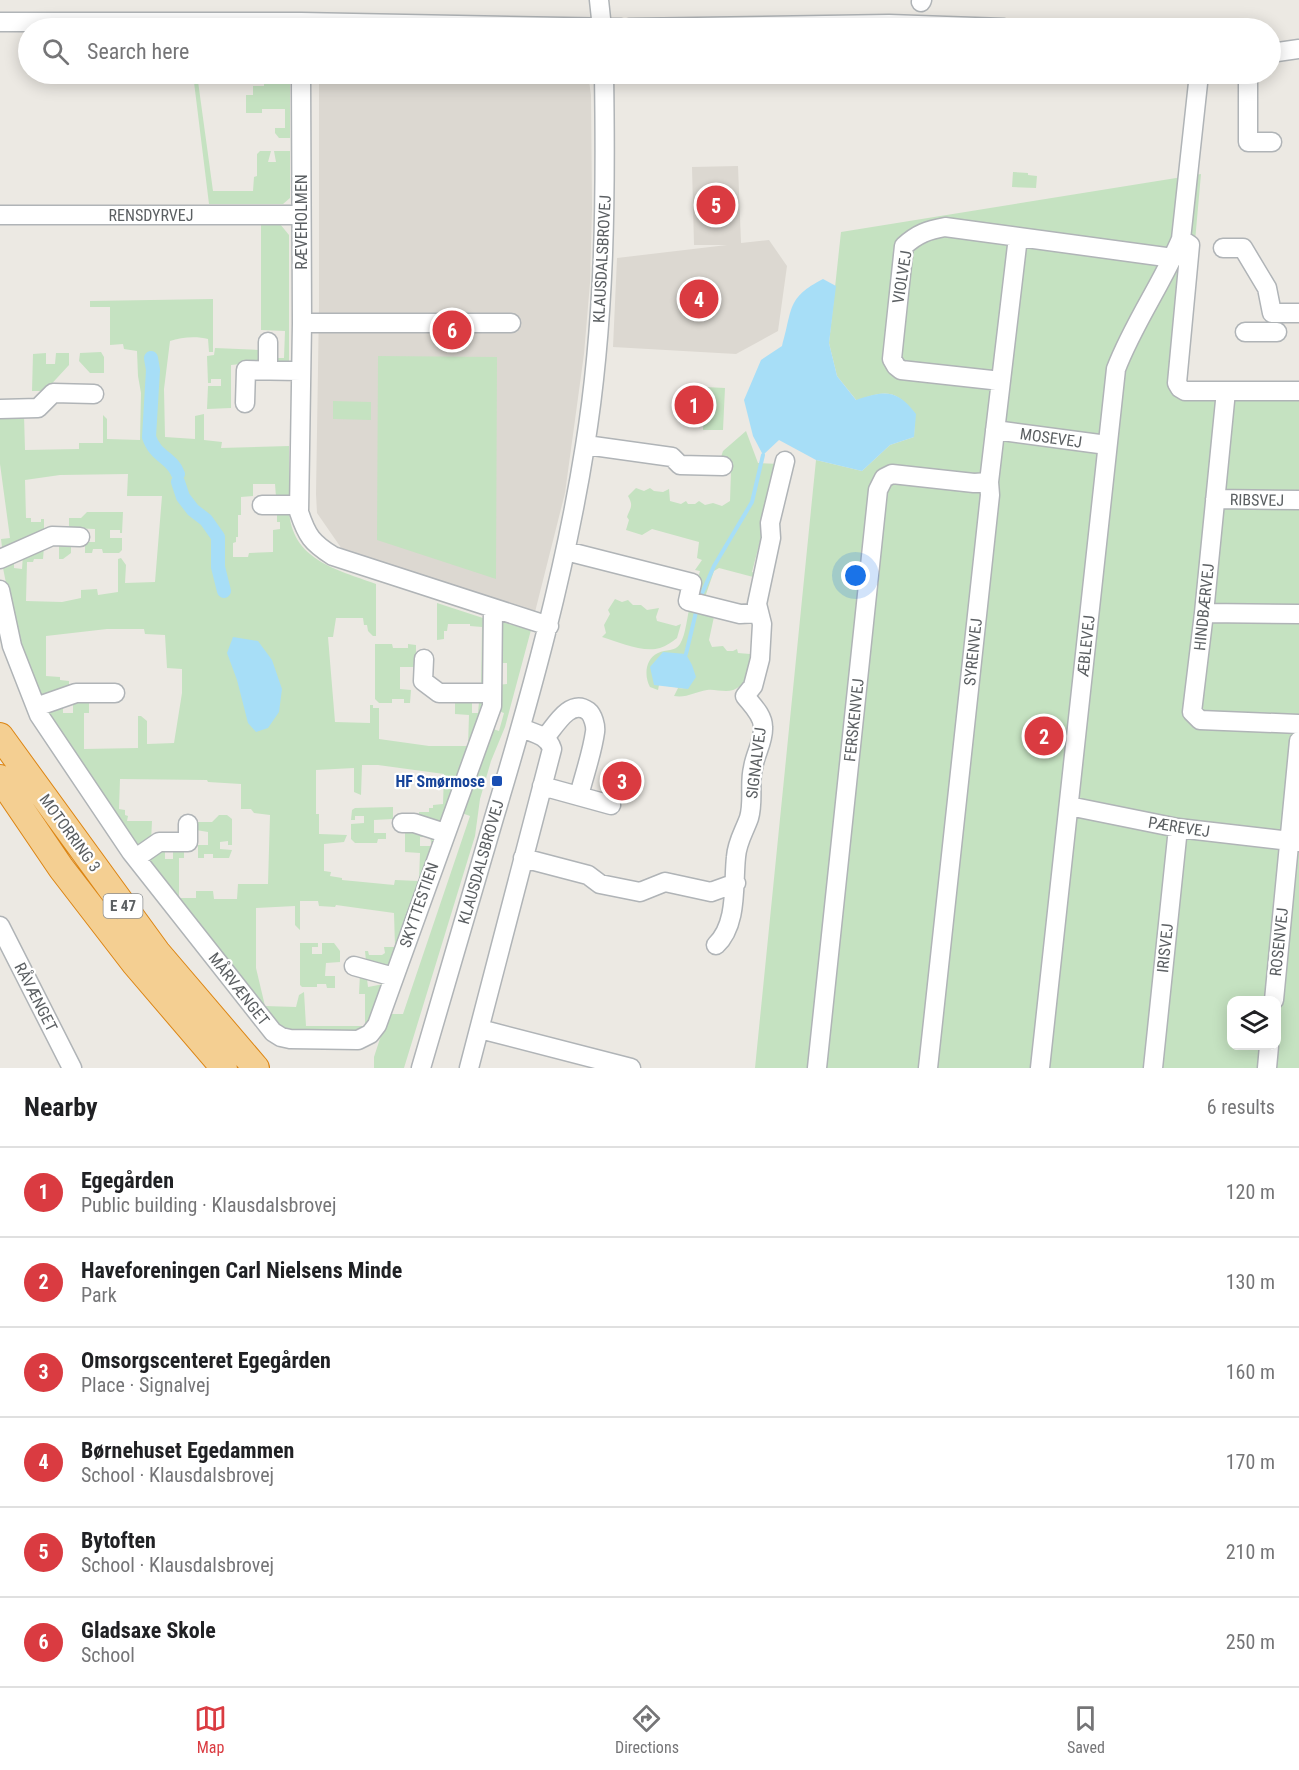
<!DOCTYPE html>
<html lang="en">
<head>
<meta charset="utf-8">
<style>
  body { margin:0; font-family:"Roboto Condensed",sans-serif; background:#f2f2f2; color:#202124 }
  .controls { position:absolute; right:18px; bottom:18px; display:grid; overflow:hidden; border-radius:12px; box-shadow:0 3px 15px #0003 }
  .controls button { width:54px; height:54px; display:grid; place-items:center; padding:0; border:0; border-bottom:2px solid #e0e0e0; background:#fff; color:#202124; font:30px sans-serif }
  .you { position:absolute; left:856px; top:576px; width:21px; height:21px; margin:-15px; border:4px solid #fff; border-radius:50%; background:#1a73e8; box-shadow:0 0 0 9px #1a73e833 }
  .badge { display:grid; place-items:center; width:39px; height:39px; border-radius:50%; background:#da3b41; color:#fff; font-size:20px; font-weight:700 }
  .pin { position:absolute; translate:-50% -50%; border:3px solid #fff; box-shadow:0 2px 6px #0006 }
  .list { margin:0; padding:0; list-style:none }
  h2 { display:flex; justify-content:space-between; align-items:center; height:78px; margin:0; padding:0 24px; font-size:26px }
  h2 small { font-size:20px; font-weight:400; color:#757577 }
  .list li { display:grid; grid-template-columns:39px 1fr auto; gap:18px; align-items:center; box-sizing:border-box; height:90px; padding:0 24px; border-top:2px solid #e0e0e0 }
  .list b { display:block; font-size:22px; white-space:nowrap }
  .list p { margin:0; font-size:20px; white-space:nowrap; color:#757577 }
  .list em { font-size:20px; font-style:normal; color:#757577 }
  .icon { flex:none; width:33px; height:33px; fill:none; stroke:currentColor; stroke-width:2; stroke-linecap:round; stroke-linejoin:round }
  .map { position:relative; flex:none; width:1299px; height:1068px; overflow:hidden }
  .search { position:absolute; background:#fff; box-shadow:0 3px 15px #0003; left:18px; right:18px; top:18px; height:66px; display:flex; align-items:center; gap:15px; box-sizing:border-box; padding:0 21px; border-radius:33px; color:#757577; font-size:22px }
  .sheet { height:618px; background:#fff }
  nav { display:flex; justify-content:space-around; align-items:center; box-sizing:border-box; height:84px; border-top:2px solid #e0e0e0; background:#fff; font-size:16px; color:#757577 }
  nav a { display:grid; justify-items:center; gap:3px }
  nav .on { color:#da3b41 }
  .map>svg:first-child { display:block }
</style>
</head>
<body>
<div class="map">
<svg width="1299" height="1068" viewBox="0 0 1299 1068">
  <rect width="100%" height="100%" fill="#ece9e3"/>
  <path fill="#dcd8d1" d="M319 74H588L591 95 592 209 590 283 584 354 565 493 535 612 418 577 344 552 317 513 316 494 319 306Z
    M738 166 741 243 769 240 787 266 778 331 736 354 613 347 617 258 727 245H694L692 167Z"/>
  <path fill="#c5e2c1" fill-rule="evenodd" d="M193 74H197L213 191H253L254 177 257 176V154L260 151H271L268 162H276L274 151H290V198L283 204H209Z
    M264 74H290V138H279L275 133V128H285V109H262V113H246V95H253V86H264Z
    M1013 172 1028 173V175L1037 176 1036 188 1012 187Z
    M1201 174 1183 376 1189 383H1299V1068H755L816 460 862 471 890 445 914 437 915 414C896 389 884 390 857 401L837 376 829 343 841 232ZM1232 1000H1276V1046H1232Z
    M261 224H280L289 235V365L279 364 274 358H284L285 331 261 330Z
    M213 299V352H209L208 339C197 336 181 337 170 341L164 389 165 437 195 439V416L204 414V440L222 442 221 448 289 446V498L276 497 275 484H253V496L241 497V515H238V537H236V542L233 543V557H248L249 553 273 552V530L280 529V522H277V508L289 509C291 560 336 569 376 584V636H373L368 631 367 625H364L363 618H336L333 637H328L335 722 370 723V705H373V708H379V739L429 746H468L469 715 455 714V702H472V713H478L479 702H486L443 822 436 825 419 820V812H429V808H433V805L443 804 444 774 378 765H362L361 795 354 792V768L316 770V814H319V834L347 835 344 842 324 844V871L331 872 330 876 342 878V880L394 885 395 880 419 881 420 853 405 852V831L423 833V837H420V846H432L430 837 433 834 436 841 391 966 385 968 366 961 365 951H368L369 955H382L385 953 384 947H395L394 913 336 905 335 907 319 906 318 901H300V930L295 925V906L256 908V968L265 1006 296 1007 299 995 304 992 306 1026H365V994H359L360 974 370 978 367 979 368 987 384 984 365 1031 291 1033 278 1027 148 863 149 857 165 847V859H173V847H184V858H179V898H196V891H213L214 899H237L238 884H268L270 815 254 813 251 809H241V784L208 782 207 780 120 779 119 809 125 810V815L128 816 127 821H152L151 842 137 846 48 715 51 708 63 704V713H73V703H71L89 700V713H84V749L138 748V716H141L147 721V744L174 743 182 693V669L167 668 165 635 145 634 144 629H107L46 636V676L60 677V680L69 681V689L47 698 40 695 15 628 3 568 6 562 14 559V568L22 569 23 555 44 547 43 559H34L33 562H27L26 601 62 602 81 598V590L97 589 98 595 118 592V559L121 558 126 565 125 583 155 582 162 496H127L128 474 60 475 25 480 26 518H31V522H41V519H44V534L4 551 0 548 2 547 1 539 10 538 0 464V414L24 415 25 450 79 449V443H103V415L107 419V439L140 440 141 393 138 376 137 351 124 349 123 344 110 345V307H90V301Z
    M215 348 260 350V362L231 365V408L207 409 208 386H221V379H211V383H208L207 356 214 355Z
    M101 352 104 357V373H90L79 361 80 353Z
    M46 353V364H55L56 353H69V365L45 391H32L33 354Z
    M378 356 497 357 496 579 377 540Z
    M705 387 725 388 723 430H703Z
    M333 401 371 402V420L333 419Z
    M746 431 758 463 780 464 752 572 758 574 757 578 719 568 714 571 704 600 692 598 700 571 695 570 702 560 697 558 699 542 652 529 642 535 626 530 629 520 627 517C630 508 634 506 628 496L636 488 644 491 650 488 654 491 663 492 669 489 670 501 681 504 686 501 688 504H695L699 501 705 505 713 503 722 506 730 501 731 471 725 470 720 460 723 451Z
    M87 512H123L122 533H120V530H110V538H122V550L119 553H103L102 549H93L92 553H85V542H95V529L69 528V518H81Z
    M59 542 71 543V553L63 559H59Z
    M615 599 622 602 628 600 633 605H641L647 610 659 608 656 617 657 621 676 626 681 624 677 638C672 642 666 646 660 648 643 653 619 642 602 637L606 633 604 625 610 614 608 610Z
    M437 603 486 619V683L481 686 482 627 470 626V624H448L447 631H444V639L437 640Z
    M690 605 715 612 709 640 712 647 723 646 727 651H733L737 649 738 653 750 654 753 649H756C750 666 748 691 726 691 719 691 713 689 707 690 695 692 687 698 674 696L678 688 688 689 654 684 659 685 658 690 650 687C644 676 645 659 658 653 666 649 675 652 680 644 686 634 687 617 690 605Z
    M502 622 531 630 505 727 491 761 480 799 475 836 404 1068H374V1057L388 1014H403L470 816 459 812 490 728 499 731 504 713 496 710 497 685 507 684V663H497L499 625Z
    M375 644H392L393 648H408V644L416 645V667H400V689L411 690 410 703H404V699H392V703H379L375 699Z
    M393 807V819L374 820V833H386V839H378L377 843H355L351 839V824L364 823V816H355V820H351L352 810 355 808Z
    M219 815H227L232 819V845H228V841L220 842V849L232 850 229 858H213V854H204V858H198V845H208V832L196 830 195 822H212Z
    M300 943H318V947H312V954H322V943H334L340 951V962L326 963 325 976H335V988H327L326 984H317V987H302L300 985Z"/>
  <path fill="#a7def7" d="M823 279 836 286 829 343 837 376 856 400C884 391 896 388 916 414L914 437 890 445 862 471 816 460 779 440 763 455 753 436 744 400 761 360 782 346C793 309 786 298 823 279Z
    M233 637 258 641 272 660 282 689 279 712 268 728 256 732 248 723 237 680 227 653Z
    M663 652 686 654 692 665 696 677 688 689 654 685 650 667Z"/>
  <g fill="none" stroke-linecap="round" stroke-linejoin="round">
    <path stroke="#a7def7" stroke-width="4" d="M700 598 714 566 752 502 763 455
      M686 654 697 608"/>
    <path stroke="#a7def7" stroke-width="14" d="M151 358 153 370 149 437C156 458 172 457 178 474
      M178 482 183 497 193 510 206 520 218 537V567L224 591"/>
    <g stroke="#b0b4b7" stroke-width="21">
      <path id="minor" d="M599 0 602 28
        M921 2 922 0
        M0 22H301L621 28
        M629 28 889 24 1004 28
        M1270 53 1299 49
        M301 74 302 323 299 512C307 536 312 543 333 556L549 626
        M1248 74V142H1272
        M0 215H301
        M1181 239 1190 245 1177 383 1180 388 1185 391H1299
        M1223 248H1243L1267 288 1272 313H1299
        M302 323H511
        M1245 332H1277
        M268 342V370
        M1001 381 901 370 896 366 892 359 904 246C917 234 928 230 945 227L1173 258
        M1226 391 1204 613 1192 712 1200 720 1299 724
        M245 403 246 370 301 371
        M0 409 38 408 53 393 94 394
        M995 430 1107 445
        M586 445 672 457 680 465 723 466
        M1215 499 1299 500
        M262 505H299
        M566 551 692 583 688 601 740 614 758 613
        M0 559 52 536 80 537
        M0 590 12 646 39 715 131 852 273 1032 281 1037 290 1039 358 1040 370 1034 377 1025 492 706 493 608
        M1204 613 1299 614
        M424 659 423 681 439 693H492
        M36 707 76 693H115
        M545 738C555 726 570 698 588 711 593 715 596 726 595 732 592 754 584 775 579 796
        M542 786 611 805
        M1069 806 1178 828 1299 842
        M402 823H414L445 833
        M136 858 159 842H188V824
        M523 858 588 875 600 884 640 892 665 882 711 892 736 883
        M0 926 72 1068
        M716 945C738 924 733 885 736 857 737 842 744 832 749 818 754 801 749 783 753 768 755 754 764 741 763 727 763 715 752 705 745 696L753 686 760 659 762 624 757 604 771 538 770 523 785 461
        M354 966 394 977
        M1274 1000 1299 741
        M480 1029 631 1068
        M421 1068C445 985 470 901 494 818 531 695 565 572 585 446 605 322 606 198 604 74
        M469 1068 552 749C548 735 533 733 521 728
        M817 1068 878 490 884 478 892 474 974 483 989 482
        M928 1068 990 495 989 482 1018 237
        M1040 1068 1116 369C1133 324 1162 284 1181 239L1199 74
        M1153 1068 1178 828
        M1267 1068 1269 1046"/>
    </g>
    <g stroke="#dc8513" stroke-width="28">
      <path id="highway" d="M0 736 157 952 256 1068
        M0 778 61 868 135 964 224 1068"/>
    </g>
    <use href="#minor" stroke="#fff" stroke-width="18"/>
    <use href="#highway" stroke="#f4cf92" stroke-width="26"/>
  </g>
  <rect fill="#1a4fb4" stroke="#fff" stroke-width="2" x="491" y="775" width="12" height="12" rx="3"/>
  <g text-anchor="middle" dominant-baseline="central" stroke-width="4.5" stroke-linejoin="round" paint-order="stroke">
    <rect fill="#fff" stroke="#8c8f91" stroke-width="1.5" x="103.5" y="894" width="39" height="24" rx="4.5"/>
    <g font-size="15" font-weight="bold" fill="#5b5f62">
      <text x="123" y="906">E 47</text>
    </g>
    <g font-size="16" fill="#5b5f62" stroke="#fff">
      <text x="151" y="215">RENSDYRVEJ</text>
      <text transform="translate(301 222) rotate(-90)">RÆVEHOLMEN</text>
      <text transform="translate(602 259) rotate(-87)">KLAUSDALSBROVEJ</text>
      <text transform="translate(902 277) rotate(-81)">VIOLVEJ</text>
      <text transform="translate(1051 438) rotate(8)">MOSEVEJ</text>
      <text transform="translate(1257 500) rotate(1)">RIBSVEJ</text>
      <text transform="translate(1204 607) rotate(-84)">HINDBÆRVEJ</text>
      <text transform="translate(1086 646) rotate(-84)">ÆBLEVEJ</text>
      <text transform="translate(973 652) rotate(-84)">SYRENVEJ</text>
      <text transform="translate(854 720) rotate(-84)">FERSKENVEJ</text>
      <text transform="translate(756 763) rotate(-83)">SIGNALVEJ</text>
      <text transform="translate(1179 827) rotate(9)">PÆREVEJ</text>
      <text transform="translate(70 833) rotate(54)">MOTORRING 3</text>
      <text transform="translate(481 862) rotate(-74)">KLAUSDALSBROVEJ</text>
      <text transform="translate(419 905) rotate(-71)">SKYTTESTIEN</text>
      <text transform="translate(1279 942) rotate(-84)">ROSENVEJ</text>
      <text transform="translate(1165 948) rotate(-84)">IRISVEJ</text>
      <text transform="translate(239 989) rotate(52)">MÅRVÆNGET</text>
      <text transform="translate(36 997) rotate(63)">RÅVÆNGET</text>
    </g>
    <g font-size="16" font-weight="bold" fill="#164399" stroke="#fff" text-anchor="end">
      <text x="485" y="781">HF Smørmose</text>
    </g>
  </g>
</svg>
<div class="controls">
<button><svg class="icon" aria-label="layers" viewBox="0 0 24 24"><path d="M12 4l9 5-9 5-9-5zM3 14l9 5 9-5"/></svg></button>
</div>
<div class="you"></div>
<div class="pin badge" style="left:694px;top:405px">1</div>
<div class="pin badge" style="left:1044px;top:736px">2</div>
<div class="pin badge" style="left:622px;top:781px">3</div>
<div class="pin badge" style="left:699px;top:299px">4</div>
<div class="pin badge" style="left:716px;top:205px">5</div>
<div class="pin badge" style="left:452px;top:330px">6</div>
<div class="search"><svg class="icon" aria-label="search" viewBox="0 0 24 24"><circle cx="10" cy="10" r="6"/><path d="M15 15l6 6"/></svg>Search here</div>
</div>
<section class="sheet">
<h2>Nearby<small>6 results</small></h2>
<ul class="list">
<li><span class="badge">1</span><div><b>Egegården</b><p>Public building · Klausdalsbrovej</p></div><em>120 m</em></li>
<li><span class="badge">2</span><div><b>Haveforeningen Carl Nielsens Minde</b><p>Park</p></div><em>130 m</em></li>
<li><span class="badge">3</span><div><b>Omsorgscenteret Egegården</b><p>Place · Signalvej</p></div><em>160 m</em></li>
<li><span class="badge">4</span><div><b>Børnehuset Egedammen</b><p>School · Klausdalsbrovej</p></div><em>170 m</em></li>
<li><span class="badge">5</span><div><b>Bytoften</b><p>School · Klausdalsbrovej</p></div><em>210 m</em></li>
<li><span class="badge">6</span><div><b>Gladsaxe Skole</b><p>School</p></div><em>250 m</em></li>
</ul>
</section>
<nav>
<a class="on"><svg class="icon" aria-label="map" viewBox="0 0 24 24"><path d="M3 6l6-2 6 2 6-2v14l-6 2-6-2-6 2zM9 4v14M15 6v14"/></svg>Map</a>
<a><svg class="icon" aria-label="directions" viewBox="0 0 24 24"><path d="M12 3l9 9-9 9-9-9zM9 14v-3h6M13 9l2 2-2 2"/></svg>Directions</a>
<a><svg class="icon" aria-label="saved" viewBox="0 0 24 24"><path d="M7 4h10v16l-5-4-5 4z"/></svg>Saved</a>
</nav>
</body>
</html>
